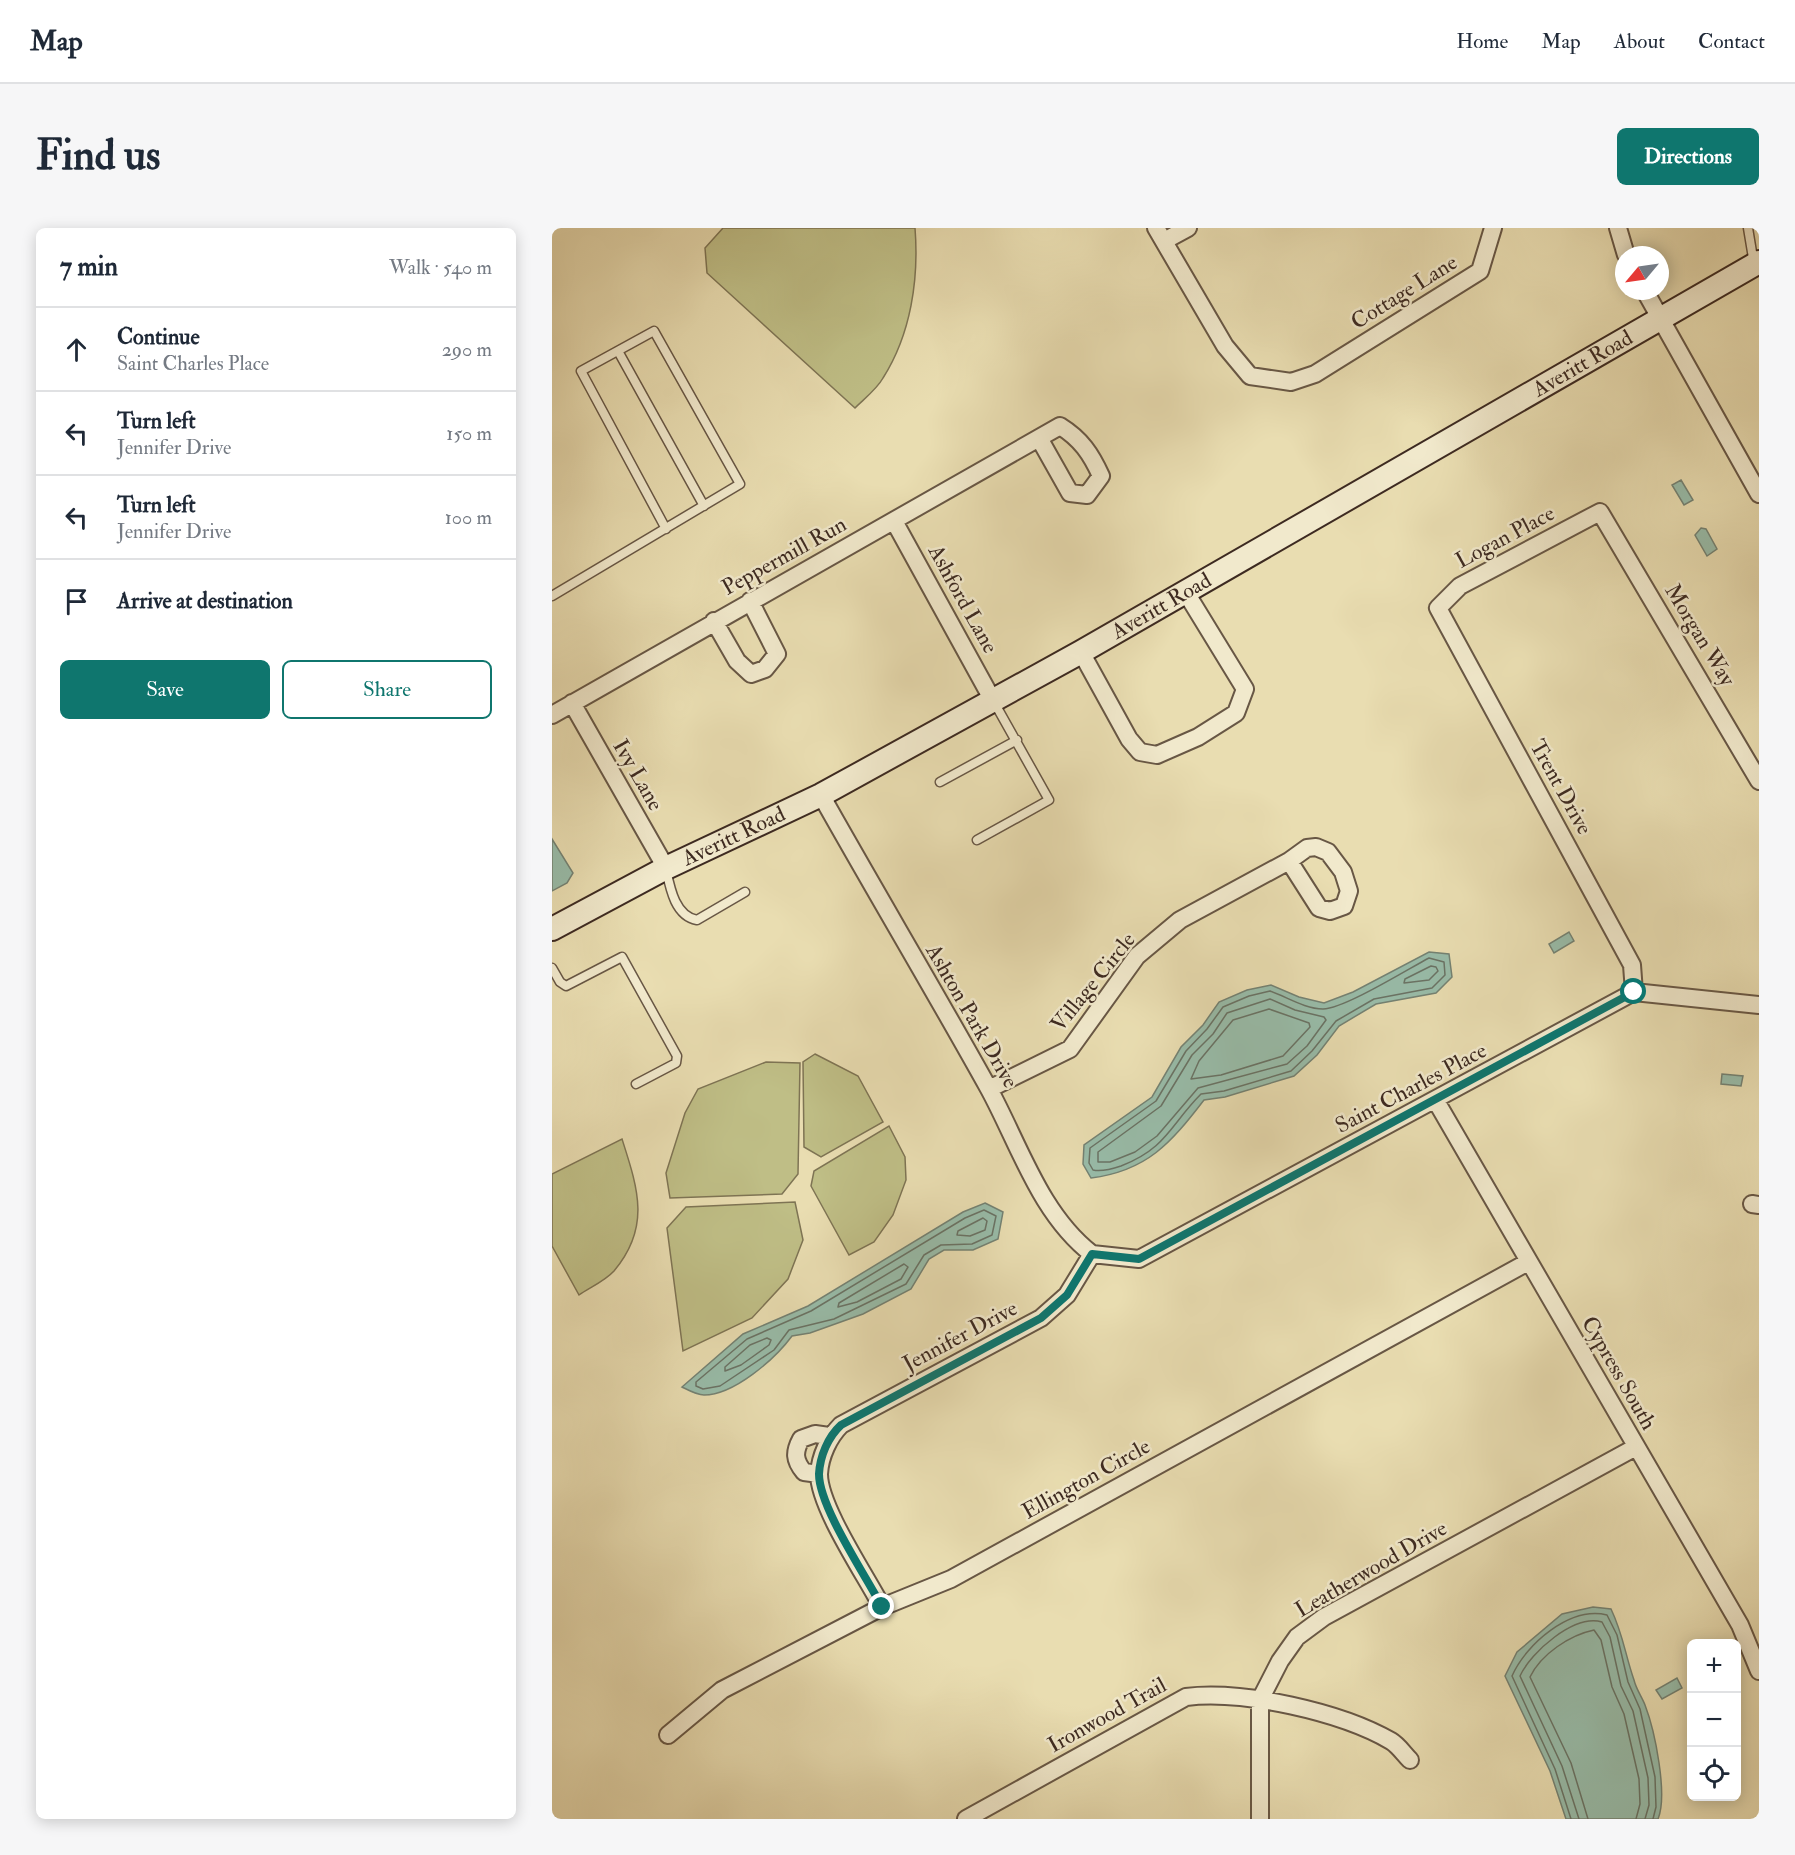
<!DOCTYPE html>
<html lang="en">
<head>
<meta charset="utf-8">
<style>
  body { margin:0; font-family:"IM FELL Double Pica",serif; background:#f6f6f7; color:#1f2937 }
  .controls { position:absolute; right:18px; bottom:18px; display:grid; overflow:hidden; border-radius:9px; box-shadow:0 3px 15px #0003 }
  .controls button { width:54px; height:54px; display:grid; place-items:center; padding:0; border:0; border-bottom:2px solid #e0e1e3; background:#fff; color:#1f2937; font:30px sans-serif }
  .compass { position:absolute; left:1063px; top:18px; width:54px; height:54px; border-radius:50%; background:#fff; box-shadow:0 3px 15px #0003; rotate:241deg }
  .stop { position:absolute; width:18px; height:18px; margin:-14px; border:4px solid #0f766e; border-radius:50%; background:#fff }
  .stop.end { background:#0f766e; border-color:#fff; box-shadow:0 2px 6px #0008 }
  .list { margin:0; padding:0; list-style:none }
  h2 { display:flex; justify-content:space-between; align-items:center; height:78px; margin:0; padding:0 24px; font-size:26px }
  h2 small { font-size:20px; font-weight:400; color:#747a83 }
  .list li { display:grid; grid-template-columns:39px 1fr auto; gap:18px; align-items:center; box-sizing:border-box; height:84px; padding:0 24px; border-top:2px solid #e0e1e3 }
  .list b { display:block; font-size:22px; white-space:nowrap }
  .list p { margin:0; font-size:20px; white-space:nowrap; color:#747a83 }
  .list em { font-size:20px; font-style:normal; color:#747a83 }
  .actions { display:flex; gap:12px; padding:18px 24px }
  .actions a { flex:1; padding:14px 0; border:2px solid #0f766e; border-radius:9px; text-align:center; font-size:21px; color:#0f766e }
  .actions .main { background:#0f766e; color:#fff }
  .icon { flex:none; width:33px; height:33px; fill:none; stroke:currentColor; stroke-width:2; stroke-linecap:round; stroke-linejoin:round }
  .map { position:relative; flex:none; width:1207px; height:1591px; overflow:hidden; border-radius:9px }
  header { display:flex; align-items:center; gap:36px; box-sizing:border-box; height:84px; padding:0 30px; background:#fff; border-bottom:2px solid #e0e1e3 }
  header strong { font-size:28px }
  nav { display:flex; gap:33px; margin-inline-start:auto; font-size:21px }
  .intro { display:flex; align-items:center; justify-content:space-between; box-sizing:border-box; height:144px; padding:0 36px }
  h1 { margin:0; font-size:42px }
  .button { padding:15px 27px; border-radius:9px; background:#0f766e; color:#fff; font-size:21px; font-weight:700 }
  main { display:flex; gap:36px; padding:0 36px }
  aside { flex:1; background:#fff; border-radius:9px; box-shadow:0 3px 15px #0003 }
  .map>svg:first-child { display:block }
</style>
</head>
<body>
<header>
<strong>Map</strong>
<nav><a>Home</a><a>Map</a><a>About</a><a>Contact</a></nav>
</header>
<div class="intro"><h1>Find us</h1><a class="button">Directions</a></div>
<main>
<aside>
<h2>7 min<small>Walk · 540 m</small></h2>
<ul class="list">
<li><svg class="icon" aria-label="ahead" viewBox="0 0 24 24"><path d="M12 20V5M6 11l6-6 6 6"/></svg><div><b>Continue</b><p>Saint Charles Place</p></div><em>290 m</em></li>
<li><svg class="icon" aria-label="left" viewBox="0 0 24 24"><path d="M17 20v-9H6M10 6l-5 5 5 5"/></svg><div><b>Turn left</b><p>Jennifer Drive</p></div><em>150 m</em></li>
<li><svg class="icon" aria-label="left" viewBox="0 0 24 24"><path d="M17 20v-9H6M10 6l-5 5 5 5"/></svg><div><b>Turn left</b><p>Jennifer Drive</p></div><em>100 m</em></li>
<li><svg class="icon" aria-label="arrive" viewBox="0 0 24 24"><path d="M6 21V4h12l-3 4 3 4H6"/></svg><div><b>Arrive at destination</b></div></li>
</ul>
<div class="actions"><a class="main">Save</a><a>Share</a></div>
</aside>
<div class="map">
<svg width="1207" height="1591" viewBox="0 0 1207 1591">
  <rect width="100%" height="100%" fill="#e9ddb1"/>
  <filter id="stains"><feTurbulence type="fractalNoise" baseFrequency=".00333" numOctaves="4"/><feColorMatrix values="0 0 0 0 .2 0 0 0 0 .09 0 0 0 0 .02 0 0 0 .5 -.17"/></filter>
  <radialGradient id="worn" r=".72"><stop offset=".6" stop-color="#630" stop-opacity="0"/><stop offset="1" stop-color="#630" stop-opacity=".3"/></radialGradient>
  <path fill="#bfbe86" stroke="#7e7454" stroke-width="1.5" d="M171 0H363C367 51 359 106 331 150 325 161 312 171 303 180L155 45 153 20Z
    M263 826 306 848 331 894 269 929 252 919 251 834Z
    M214 834 248 835 246 946 230 966 118 970 114 945 133 885 146 861Z
    M337 898 353 929 354 952 341 987 322 1014 297 1027 259 958 262 943Z
    M70 911C86 961 99 999 62 1043 53 1053 37 1060 27 1067L0 1018V946Z
    M243 974 251 1012 236 1051 200 1090 131 1123 115 1000 134 979Z"/>
  <path fill="#98bca9" stroke="#748273" stroke-width="1.5" d="M1129 252 1141 272 1132 277 1120 257Z
    M1149 300 1154 301 1165 321 1155 328 1143 307Z
    M0 611 21 645 15 655 0 663Z
    M1017 704 1022 713 1002 725 997 716Z
    M877 724 897 726 900 749 884 765 824 776 787 798 765 827 742 848 673 869 652 872C619 915 595 943 539 950L531 936 532 917 600 869 629 819 651 797 667 774 695 762 719 757 747 769 772 775 801 764Z
    M1170 846 1191 848 1189 858 1169 856Z
    M433 975 451 984 446 1011 421 1022H392L377 1031 359 1061 311 1086 258 1105 240 1108C223 1131 182 1167 152 1167 145 1167 136 1162 130 1159L191 1106 256 1078 411 984Z
    M1041 1379 1059 1381C1071 1406 1073 1426 1082 1452 1084 1461 1090 1469 1093 1477 1103 1503 1116 1567 1106 1591H1014L998 1543 953 1448 965 1424 1010 1386Z
    M1125 1450 1130 1460 1110 1471 1104 1462Z"/>
  <g fill="none" stroke-linecap="round" stroke-linejoin="round">
    <path stroke="#6a7365" stroke-width="1.5" d="M877 730 892 734 893 747 880 760 822 771 784 793 760 823 739 843 672 863 649 866C618 897 615 920 569 938 560 941 550 944 541 942L537 935 538 920 604 873 634 823 655 801 671 779 697 768 718 763C735 769 753 781 771 781 792 781 856 741 877 730Z
      M879 738 884 739 886 743 877 752 852 755 853 751Z
      M718 771 743 782 772 789 774 792 755 818 735 836 646 860 605 908 583 924 558 934H546V924L609 878 640 827 661 806 675 785Z
      M717 781 757 795 758 799 731 828 669 847 639 851 647 833 681 792Z
      M432 982 444 988 440 1007 420 1016 389 1017 372 1027 354 1056 282 1091 237 1102 222 1122 168 1158 151 1161 144 1158V1154L195 1111 259 1083 413 990Z
      M431 990 435 993 433 1002 418 1008 405 1007 406 1003Z
      M352 1036 356 1039 349 1051 305 1074 286 1079 287 1075Z
      M215 1110 219 1112 217 1117 189 1137 173 1143V1139L198 1117Z
      M1019 1591 1003 1541 960 1448C974 1416 1018 1378 1055 1387L1065 1407 1076 1454 1088 1481 1103 1549 1104 1579 1101 1591
      M1027 1591 1010 1538 968 1448C979 1424 1022 1386 1050 1394L1058 1409 1069 1458 1081 1483 1096 1550 1097 1577 1093 1591
      M1036 1591 1019 1535 978 1449C989 1426 1018 1407 1042 1402L1049 1412 1060 1459 1072 1486 1087 1551 1088 1576 1084 1591"/>
    <g stroke="#685745" stroke-width="11">
      <path id="lane" d="M1196 0 1202 36
        M66 123 152 278
        M0 368 188 256 102 103 29 143 114 301
        M388 554 465 512
        M425 612 497 572 442 474
        M114 641C118 660 123 688 145 692L193 664
        M0 740 8 754 14 758 70 729 125 828 124 835 84 856"/>
    </g>
    <g stroke="#685745" stroke-width="20">
      <path id="street" d="M604 0 673 118 698 148 739 154 763 146 928 43 941 0
        M1066 0 1074 27
        M612 13 636 0
        M1093 63 1207 266
        M342 293 440 471
        M162 393 185 433 199 446 213 441 225 426 198 373
        M529 424 577 511 588 524 605 527 646 509 684 485 693 461 633 363
        M20 475 114 640
        M0 487 508 198C529 211 539 226 549 248L535 267 518 265 487 210
        M269 567C324 665 382 762 437 861 467 916 488 986 540 1026
        M1082 764 1080 737 886 380 908 358 1048 284 1207 553
        M437 861 518 821 585 728 628 692 737 633 755 620 764 619 776 624 791 644 797 663 792 678 778 683 767 680 737 633
        M884 873 1188 1397 1207 1443
        M1200 976 1207 977
        M540 1026 587 1031 1082 764 1207 777
        M267 1246 252 1244C242 1232 242 1224 249 1211L263 1206 277 1208
        M330 1379C314 1348 267 1279 267 1246 268 1228 277 1209 289 1197L489 1090 515 1067 540 1026
        M116 1507 170 1462 330 1379 399 1351 976 1034
        M414 1591 634 1469C691 1462 789 1484 839 1513 846 1517 852 1526 858 1532
        M708 1591V1472L728 1433 745 1409 772 1389 1084 1219"/>
    </g>
    <g stroke="#3d2a21" stroke-width="26">
      <g id="secondary">
        <path id="s1" d="M0 701 114 640 269 567 529 424 1207 34"/>
      </g>
    </g>
    <use href="#lane" stroke="#f1e9cc" stroke-width="8"/>
    <use href="#street" stroke="#f1e9cc" stroke-width="16"/>
    <use href="#secondary" stroke="#f1e9cc" stroke-width="22"/>
  </g>
  <g fill="none" stroke-linecap="round" stroke-linejoin="round">
    <path stroke="#0f766e" stroke-width="8" d="M330 1379C314 1348 267 1279 267 1246 268 1228 276 1209 289 1197L489 1090 515 1067 540 1026 587 1031 1082 764"/>
  </g>
  <g text-anchor="middle" dominant-baseline="central" stroke-width="5" stroke-linejoin="round" paint-order="stroke">
    <g font-size="22" fill="#3d2a21" stroke="#f1e9cc">
      <text transform="translate(852 64) rotate(-32)">Cottage Lane</text>
      <text stroke="none"><textPath href="#s1" startOffset="1176">Averitt Road</textPath></text>
      <text transform="translate(953 309) rotate(-28)">Logan Place</text>
      <text transform="translate(232 328) rotate(-29)">Peppermill Run</text>
      <text transform="translate(411 371) rotate(61)">Ashford Lane</text>
      <text stroke="none"><textPath href="#s1" startOffset="690">Averitt Road</textPath></text>
      <text transform="translate(1148 407) rotate(59)">Morgan Way</text>
      <text transform="translate(86 547) rotate(60)">Ivy Lane</text>
      <text transform="translate(1009 559) rotate(61)">Trent Drive</text>
      <text stroke="none"><textPath href="#s1" startOffset="204">Averitt Road</textPath></text>
      <text transform="translate(541 754) rotate(-51)">Village Circle</text>
      <text transform="translate(420 788) rotate(60)">Ashton Park Drive</text>
      <text transform="translate(859 860) rotate(-28)">Saint Charles Place</text>
      <text transform="translate(408 1108) rotate(-28)">Jennifer Drive</text>
      <text transform="translate(1067 1145) rotate(60)">Cypress South</text>
      <text transform="translate(534 1251) rotate(-29)">Ellington Circle</text>
      <text transform="translate(819 1341) rotate(-30)">Leatherwood Drive</text>
      <text transform="translate(555 1487) rotate(-29)">Ironwood Trail</text>
    </g>
  </g>
  <rect width="100%" height="100%" filter="url(#stains)"/>
  <rect width="100%" height="100%" fill="url(#worn)"/>
</svg>
<div class="controls">
<button>+</button>
<button>−</button>
<button><svg class="icon" aria-label="locate" viewBox="0 0 24 24"><circle cx="12" cy="12" r="6"/><path d="M12 2v4M12 18v4M2 12h4M18 12h4"/></svg></button>
</div>
<svg class="compass" viewBox="-18 -18 36 36"><path d="M0-13l5 13h-10z" fill="#e53935"/><path d="M0 13l5-13h-10z" fill="#747a83"/></svg>
<div class="stop" style="left:1082px;top:764px"></div>
<div class="stop end" style="left:330px;top:1379px"></div>
</div>
</main>
</body>
</html>
